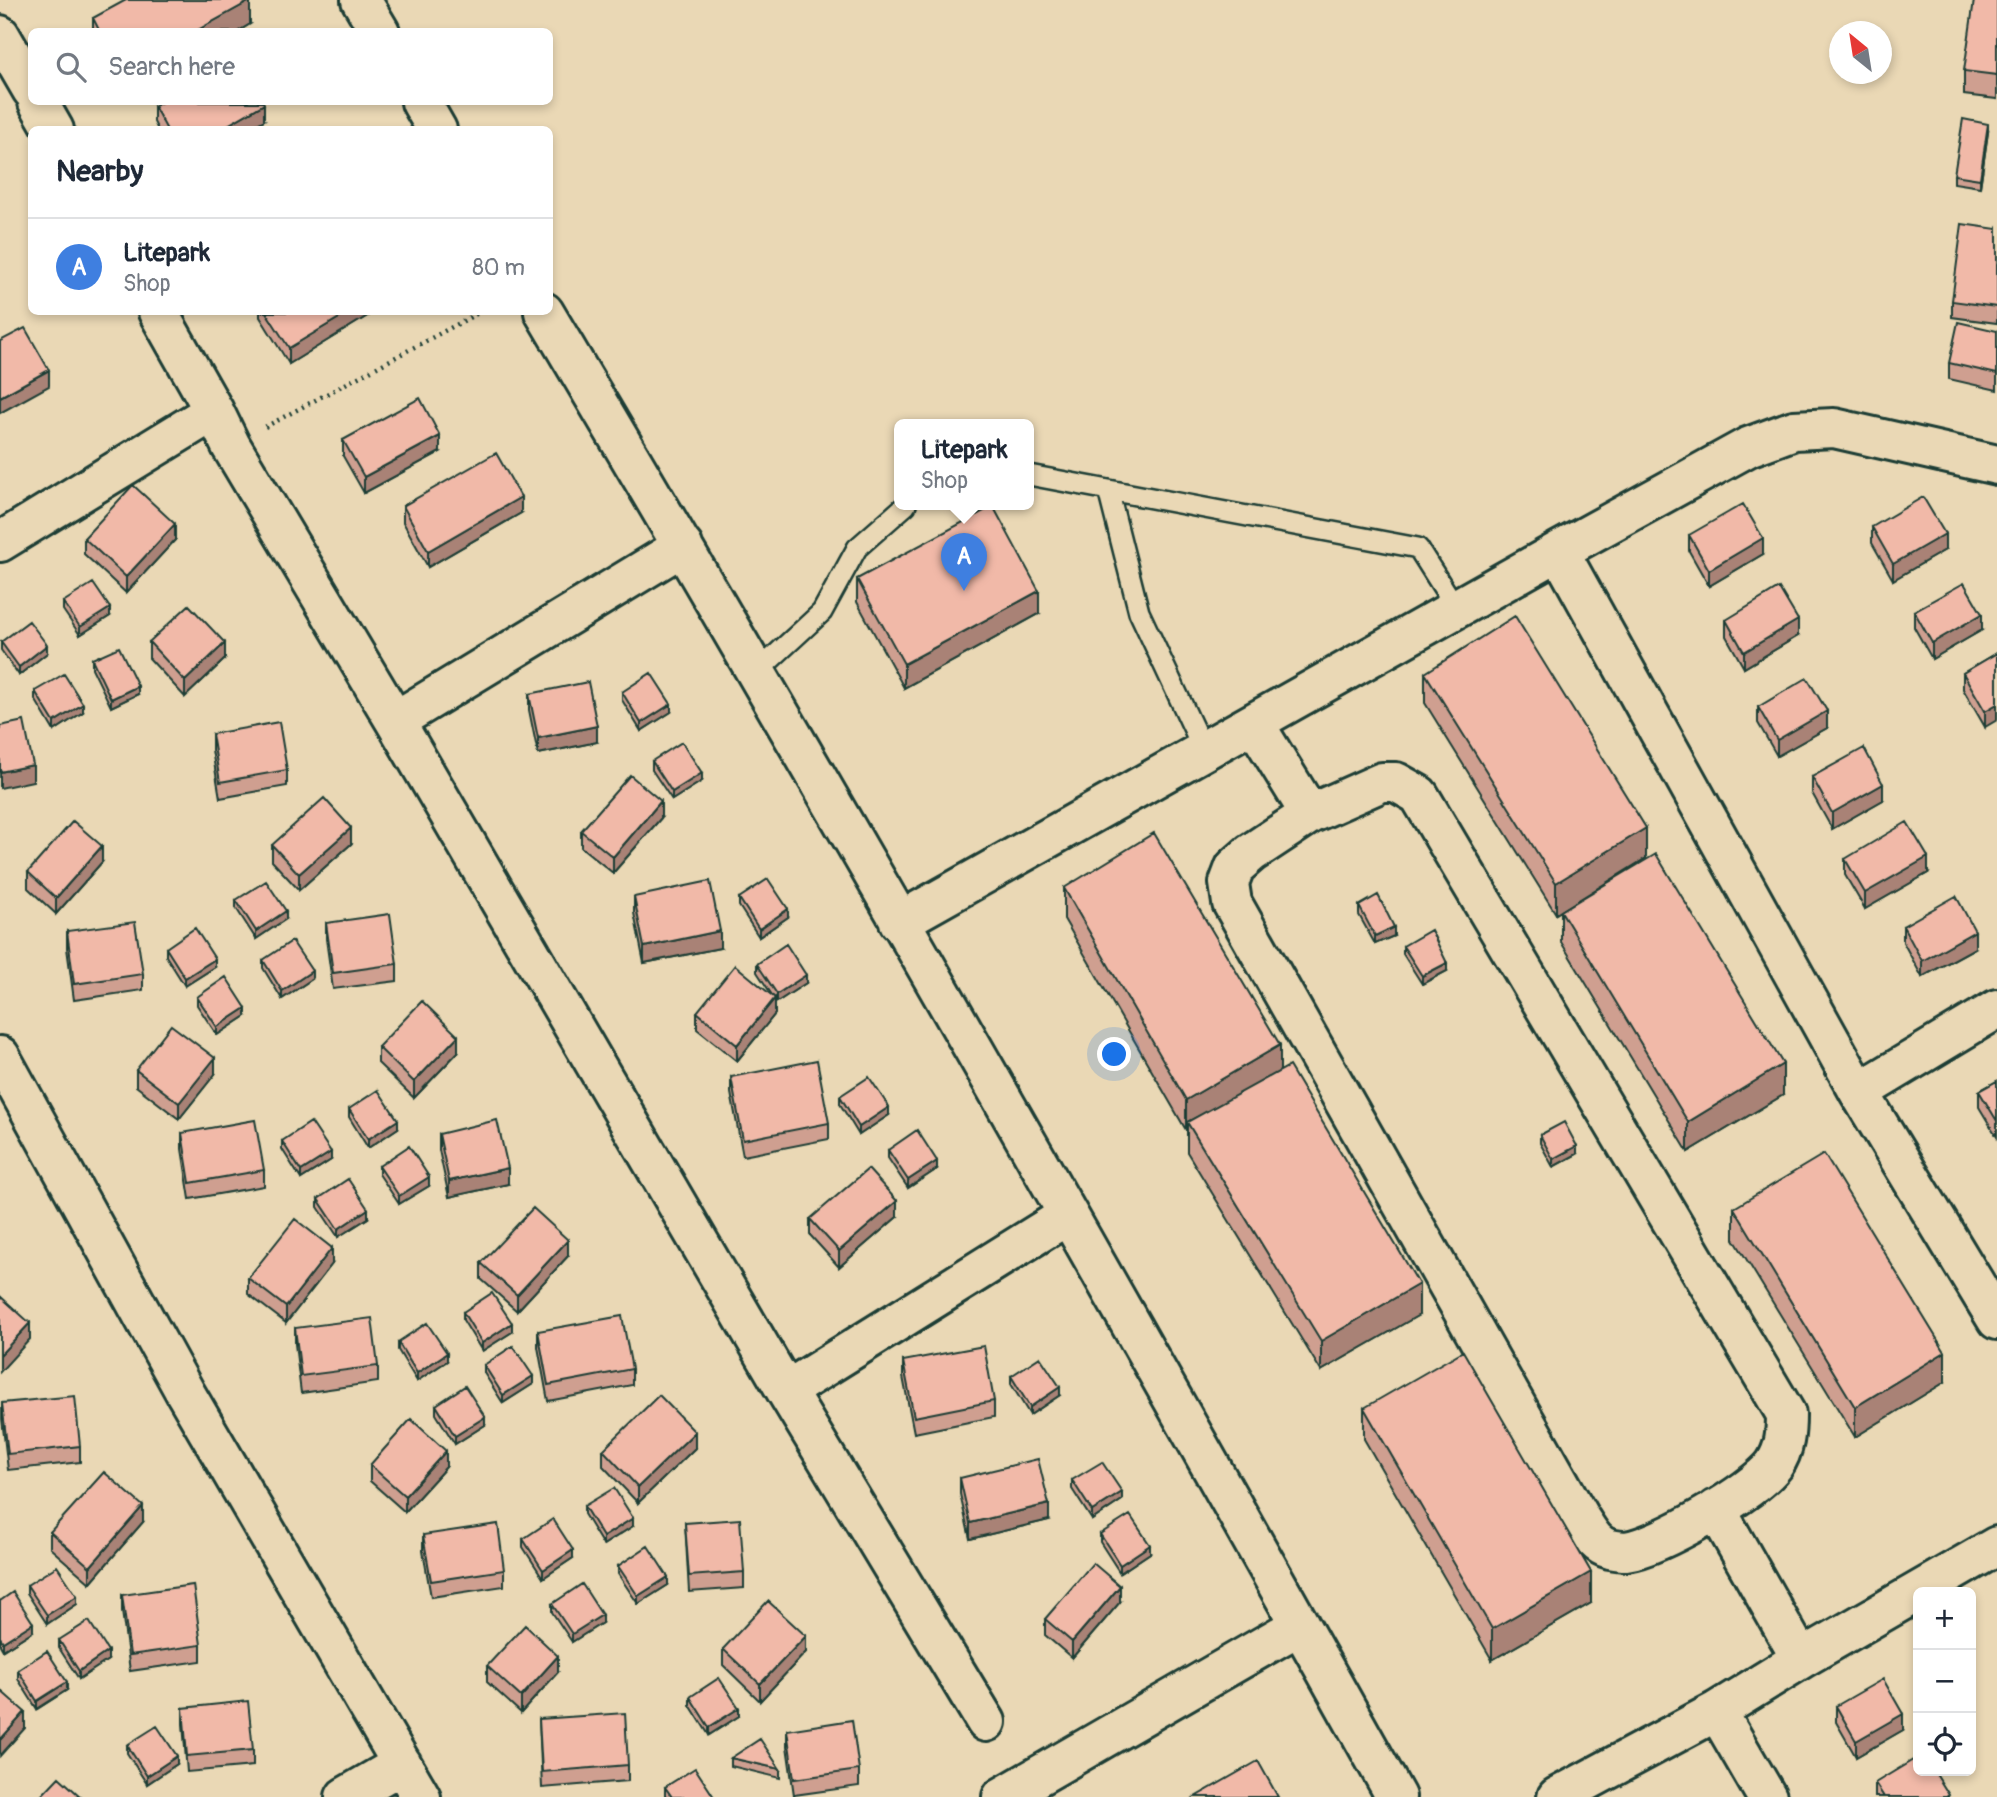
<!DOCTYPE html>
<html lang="en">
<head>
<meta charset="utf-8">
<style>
  body { margin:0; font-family:Pangolin,sans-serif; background:#f2f2f3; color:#1f2937 }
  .controls { position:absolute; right:21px; bottom:21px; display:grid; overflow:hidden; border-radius:10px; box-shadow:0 4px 10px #0003 }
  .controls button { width:63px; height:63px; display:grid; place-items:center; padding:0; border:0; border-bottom:2px solid #e0e1e3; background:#fff; color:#1f2937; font:35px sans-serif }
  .compass { position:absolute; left:1829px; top:21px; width:63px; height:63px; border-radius:50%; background:#fff; box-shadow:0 4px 10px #0003; rotate:330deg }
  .you { position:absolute; left:1115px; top:1055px; width:24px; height:24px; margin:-18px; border:5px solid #fff; border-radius:50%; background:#1a73e8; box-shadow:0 0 0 10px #1a73e833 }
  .badge { display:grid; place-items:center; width:46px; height:46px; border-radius:50%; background:#c8321e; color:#fff; font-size:23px; font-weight:700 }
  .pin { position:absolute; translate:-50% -58px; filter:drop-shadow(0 2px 4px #0008) }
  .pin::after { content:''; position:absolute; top:37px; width:24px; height:21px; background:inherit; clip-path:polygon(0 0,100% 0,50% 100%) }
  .popup { position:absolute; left:894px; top:419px; width:140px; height:91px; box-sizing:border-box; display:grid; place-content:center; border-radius:10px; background:#fff; filter:drop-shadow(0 2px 5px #0005); font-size:23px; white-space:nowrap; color:#747a83 }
  .popup b { font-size:26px; color:#1f2937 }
  .popup::after { content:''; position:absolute; left:50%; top:100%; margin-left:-14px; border:14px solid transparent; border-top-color:#fff }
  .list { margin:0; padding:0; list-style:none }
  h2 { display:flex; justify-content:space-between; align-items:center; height:91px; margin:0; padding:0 28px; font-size:30px }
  h2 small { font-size:23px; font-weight:400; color:#747a83 }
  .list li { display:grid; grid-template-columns:46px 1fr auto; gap:21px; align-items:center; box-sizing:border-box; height:98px; padding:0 28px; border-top:2px solid #e0e1e3 }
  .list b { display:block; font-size:26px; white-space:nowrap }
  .list p { margin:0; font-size:23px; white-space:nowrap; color:#747a83 }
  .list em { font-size:23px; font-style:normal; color:#747a83 }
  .icon { flex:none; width:38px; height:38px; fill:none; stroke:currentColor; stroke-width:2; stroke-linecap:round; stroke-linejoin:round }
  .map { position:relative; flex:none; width:1997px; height:1797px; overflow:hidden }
  .search { position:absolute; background:#fff; box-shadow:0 4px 10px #0003; left:28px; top:28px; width:525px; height:77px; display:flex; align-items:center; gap:18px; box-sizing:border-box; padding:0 24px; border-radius:10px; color:#747a83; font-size:26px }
  .panel { position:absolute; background:#fff; box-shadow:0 4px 10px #0003; left:28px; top:126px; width:525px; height:189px; border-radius:10px }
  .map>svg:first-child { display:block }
</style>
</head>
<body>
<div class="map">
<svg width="1997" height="1797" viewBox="0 0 1997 1797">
  <rect width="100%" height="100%" fill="#ead8b5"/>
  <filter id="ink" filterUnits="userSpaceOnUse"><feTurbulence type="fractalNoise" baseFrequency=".0143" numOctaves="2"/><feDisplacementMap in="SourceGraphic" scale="14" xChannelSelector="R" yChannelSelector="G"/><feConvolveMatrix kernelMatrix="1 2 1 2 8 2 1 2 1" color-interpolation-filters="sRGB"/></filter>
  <g filter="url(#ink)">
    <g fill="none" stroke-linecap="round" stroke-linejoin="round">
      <g stroke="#1f3d34" stroke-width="24">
        <path id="lane" d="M1029 475 1418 548 1456 608
          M1108 490 1139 612 1204 751
          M756 673 822 612 857 548 906 505"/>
      </g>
      <g stroke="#1f3d34" stroke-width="44">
        <path id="street" d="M361 0 380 32
          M0 35 32 90
          M38 102 54 130
          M421 102 437 130
          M158 312 214 411 231 446 395 721 786 1391 986 1722
          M544 312C835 802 1118 1298 1396 1797
          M0 542 214 411
          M1559 551 1859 1092 1997 1320
          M395 721 683 546
          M1254 723 1310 814
          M1382 782H1396L1419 795 1786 1414C1786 1432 1785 1449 1774 1465 1753 1492 1660 1546 1626 1551 1622 1551 1615 1550 1610 1549 1595 1545 1589 1532 1581 1520L1232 903 1229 883 1235 867 1251 853 1310 814Z
          M899 922 1559 551 1748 447 1794 430 1834 428 1997 465
          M0 1056 186 1394 421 1797
          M1859 1092 1997 1009
          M786 1391 1068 1215
          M1716 1509 1801 1659
          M1717 1711 1767 1797
          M345 1797 402 1764
          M1002 1797 1300 1625
          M1557 1797 1717 1711 1801 1659 1997 1546"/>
      </g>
      <path stroke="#1f3d34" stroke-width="4.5" stroke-dasharray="2 5" stroke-linecap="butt" d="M265 427 480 312"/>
      <use href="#lane" stroke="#ead8b5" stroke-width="19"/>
      <use href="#street" stroke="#ead8b5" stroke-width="38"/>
    </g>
    <path fill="#cf9f90" stroke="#1f3d34" stroke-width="2" d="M1997 0V99L1964 95V71Z
      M93 18 250 24 237 32H93Z
      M154 106 264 120 247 130H158L154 122Z
      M1988 132 1980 187 1954 183V175Z
      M1997 229V323L1952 317V301Z
      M260 312H369V315L289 364 260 317Z
      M1997 331V390L1949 379V363Z
      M343 440 440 452 364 493 343 456Z
      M403 506 521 513 428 567 403 522Z
      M1872 527 1945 550 1893 580 1872 543Z
      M1689 535 1763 554 1709 586 1689 551Z
      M84 538 175 540 126 593 84 554Z
      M857 579 1039 614 904 688 857 602Z
      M63 602 110 616 80 635 63 610Z
      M1914 611 1982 630 1932 659 1914 627Z
      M1726 620 1798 636 1744 668 1726 636Z
      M1 642 47 653 19 675 1 650Z
      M149 642 225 659 185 697 149 658Z
      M1997 653 1985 727 1963 689V673Z
      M92 659 138 694 111 707 92 668Z
      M1425 673 1646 858 1570 906 1783 1095 1688 1152 1561 942V911L1556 914 1425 703Z
      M35 691 83 712 54 731 35 699Z
      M622 692 671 712 641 731 622 700Z
      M529 694 597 742 538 754 529 710Z
      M1758 707 1827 728 1777 756 1758 723Z
      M212 734 287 770V786L220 798 212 750Z
      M652 761 702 781 672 800 652 770Z
      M1812 777 1883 800 1832 829 1812 793Z
      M661 818 613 873 581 847V831Z
      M351 844 299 890 272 861V845Z
      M1845 859 1928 873 1865 909 1845 875Z
      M102 862 56 914 28 888V872Z
      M1064 888 1280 1071 1419 1315 1321 1371 1187 1152V1130H1186L1064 919Z
      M634 897 720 948 644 963 634 913Z
      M739 898 788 917 759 937 739 906Z
      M236 900 286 919 256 939 236 908Z
      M1359 906 1394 936 1375 944 1359 915Z
      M326 923 397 964V981L333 989 326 939Z
      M1903 926 1975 948 1922 977 1903 942Z
      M67 931 143 974V990L74 1000 67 948Z
      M1403 946 1447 971 1422 984 1403 954Z
      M166 948 215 967 185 986 166 956Z
      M263 960 312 979 282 999 263 968Z
      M757 964 806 983 777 1002 775 1000V1014L737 1061 697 1029V1012L772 995 757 972Z
      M197 997 246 1016 217 1035 197 1005Z
      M378 1047 458 1052 414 1098 378 1063Z
      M136 1070 215 1074 179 1119 136 1086Z
      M731 1077 829 1123V1139L743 1156 731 1093Z
      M1997 1081V1137L1979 1107V1091Z
      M840 1096 889 1115 859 1135 840 1104Z
      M349 1109 398 1128 368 1148 349 1117Z
      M182 1133 264 1170V1186L190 1199 182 1149Z
      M439 1134 508 1184 449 1197 439 1150Z
      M1540 1135 1577 1154 1553 1167 1540 1143Z
      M282 1141 331 1160 301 1179 282 1149Z
      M888 1150 937 1169 908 1188 888 1158Z
      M379 1166 429 1186 399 1204 379 1174Z
      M318 1199 368 1218 338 1237 318 1207Z
      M1734 1208 1945 1382 1855 1437 1734 1239Z
      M897 1217 839 1267 810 1235V1219Z
      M568 1256 517 1311 481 1279V1263Z
      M332 1264 286 1323 248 1294V1278Z
      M463 1312 512 1332 482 1351 463 1320Z
      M295 1328 378 1366V1382L301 1393 295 1344Z
      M538 1331 632 1369V1385L548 1401 538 1347Z
      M398 1342 447 1361 417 1381 398 1350Z
      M903 1361 994 1401V1417L914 1433 903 1377Z
      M484 1365 533 1384 503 1403 484 1373Z
      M1011 1376 1060 1395 1030 1415 1011 1384Z
      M2 1403 80 1446V1462L8 1470 2 1419Z
      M436 1405 485 1425 455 1444 436 1414Z
      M1364 1408 1591 1603 1492 1660 1364 1439Z
      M695 1448 638 1503 603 1466V1450Z
      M370 1465 446 1467 405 1512 370 1481Z
      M960 1478 1049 1520 970 1539 960 1494Z
      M1072 1480 1122 1500 1092 1520 1072 1489Z
      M584 1506 633 1526 603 1545 584 1514Z
      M143 1522 90 1583 50 1548V1532Z
      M685 1523 744 1572V1588L689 1592Z
      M1100 1534 1150 1553 1120 1573 1100 1542Z
      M423 1535 504 1570V1586L431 1597 423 1551Z
      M523 1539 573 1558 543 1578 523 1547Z
      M618 1566 668 1585 638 1604 618 1574Z
      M27 1585 77 1604 47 1624 27 1593Z
      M122 1595 201 1645V1661L130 1671 122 1611Z
      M0 1601 33 1631 3 1650 0 1645Z
      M1120 1602 1072 1658 1045 1635V1619Z
      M552 1604 602 1623 572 1642 552 1612Z
      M59 1640 108 1660 79 1679 59 1648Z
      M723 1649 806 1652 760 1701 723 1665Z
      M487 1666 558 1672 521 1713 487 1682Z
      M18 1670 67 1690 37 1709 18 1679Z
      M690 1697 739 1716 709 1735 690 1705Z
      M1836 1706 1903 1730 1856 1757 1836 1722Z
      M183 1708 253 1750V1766L187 1772 183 1724Z
      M539 1719 628 1765V1781L542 1788Z
      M787 1730 859 1770V1786L794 1795 787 1746Z
      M127 1745 177 1764 147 1784 127 1753Z
      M731 1758 780 1769V1778L731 1766Z
      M1875 1783 1949 1797H1875Z
      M665 1787 714 1797H667L665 1795Z"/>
    <path fill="#a98276" stroke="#1f3d34" stroke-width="2" d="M250 1V24L237 32H194Z
      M264 104V120L247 130H219Z
      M1988 124V132L1980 187V179Z
      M349 312H369V315L289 364V348Z
      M49 370V386L0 413V397Z
      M440 436V452L364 493V477Z
      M521 497V513L428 567V551Z
      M175 524V540L126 593V577Z
      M1945 534V550L1893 580V564Z
      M1763 538V554L1709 586V570Z
      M1039 591V614L904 688V664Z
      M110 608V616L80 635V627Z
      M1982 614V630L1932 659V643Z
      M1798 620V636L1744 668V652Z
      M225 643V659L185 697V681Z
      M47 645V653L19 675V667Z
      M138 686V694L111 707V699Z
      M83 704V712L54 731V722Z
      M671 704V712L641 731V723Z
      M1997 704V720L1985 727V711Z
      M1827 711V728L1777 756V740Z
      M597 726V742L538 754V738Z
      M33 765V781L0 788V772Z
      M702 773V781L672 800V792Z
      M1883 784V800L1832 829V813Z
      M661 801V818L613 873V857Z
      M351 828V844L299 890V874Z
      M1646 828V858L1556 914V883Z
      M102 846V862L56 914V898Z
      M1928 857V873L1865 909V893Z
      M788 909V917L759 937V929Z
      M286 911V919L256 939V931Z
      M1394 927V936L1375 944V936Z
      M720 931V948L644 963V947Z
      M1975 931V948L1922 977V961Z
      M215 959V967L185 986V978Z
      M1447 963V971L1422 984V976Z
      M312 971V979L282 999V991Z
      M806 975V983L777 1002V994Z
      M775 998V1014L737 1061V1045Z
      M246 1008V1016L217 1035V1027Z
      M458 1036V1052L414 1098V1082Z
      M1280 1045V1076L1187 1122V1130H1186V1100Z
      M215 1058V1074L179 1119V1103Z
      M1783 1064V1095L1688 1152V1122Z
      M889 1107V1115L859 1135V1127Z
      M398 1120V1128L368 1148V1139Z
      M1577 1146V1154L1553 1167V1159Z
      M331 1152V1160L301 1179V1171Z
      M937 1161V1169L908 1188V1180Z
      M508 1168V1184L449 1197V1181Z
      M429 1177V1186L399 1204V1196Z
      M897 1201V1217L839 1267V1251Z
      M368 1209V1218L338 1237V1229Z
      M568 1240V1256L517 1311V1295Z
      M332 1248V1264L286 1323V1307Z
      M1419 1284V1315L1321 1371V1341Z
      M30 1323V1339L0 1372V1355Z
      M512 1323V1332L482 1351V1343Z
      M1945 1352V1382L1855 1437V1407Z
      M447 1353V1361L417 1381V1373Z
      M533 1376V1384L503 1403V1395Z
      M1060 1387V1395L1030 1415V1407Z
      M485 1417V1425L455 1444V1436Z
      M695 1432V1448L638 1503V1487Z
      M446 1451V1467L405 1512V1496Z
      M1122 1492V1500L1092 1520V1511Z
      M1049 1504V1520L970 1539V1523Z
      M143 1506V1522L90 1583V1567Z
      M633 1518V1526L603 1545V1537Z
      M1150 1545V1553L1120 1573V1565Z
      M573 1550V1558L543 1578V1570Z
      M1591 1572V1603L1492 1660V1629Z
      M668 1577V1585L638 1604V1596Z
      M1120 1586V1602L1072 1658V1642Z
      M77 1596V1604L47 1624V1615Z
      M602 1615V1623L572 1642V1634Z
      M33 1623V1631L3 1650V1642Z
      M806 1636V1652L760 1701V1684Z
      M108 1651V1660L79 1679V1671Z
      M558 1656V1672L521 1713V1697Z
      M67 1682V1690L37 1709V1701Z
      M739 1708V1716L709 1735V1727Z
      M25 1712V1728L0 1756V1740Z
      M1903 1714V1730L1856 1757V1741Z
      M177 1756V1764L147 1784V1776Z"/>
    <path fill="#f1b9a8" stroke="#1f3d34" stroke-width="2" d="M126 0H249L250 1 194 32H100L93 18Z
      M1974 0H1997V75L1964 71Z
      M162 102H263L264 104 219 130H167L154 106Z
      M1963 119 1988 124 1980 179 1954 175Z
      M1962 224 1997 229V307L1952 301Z
      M266 312H349L289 348Z
      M1958 322 1997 331V374L1949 363Z
      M25 328 49 370 0 397V341Z
      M420 398 440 436 364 477 343 440Z
      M496 453 521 497 428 551 403 506Z
      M133 485 175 524 126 577 84 538Z
      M1923 497 1945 534 1893 564 1872 527Z
      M1743 504 1763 538 1709 570 1689 535Z
      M993 506 1039 591 904 664 857 579Z
      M93 583 110 608 80 627 63 602Z
      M1964 583 1982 614 1932 643 1914 611Z
      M1779 588 1798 620 1744 652 1726 620Z
      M189 605 225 643 185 681 149 642Z
      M1515 616 1646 828 1556 883 1425 673Z
      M29 621 47 645 19 667 1 642Z
      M119 647 138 686 111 699 92 659Z
      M1997 653V704L1985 711 1963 673Z
      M651 673 671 704 641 723 622 692Z
      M64 674 83 704 54 722 35 691Z
      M1807 678 1827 711 1777 740 1758 707Z
      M588 682 597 726 538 738 529 694Z
      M24 721 33 765 0 772V726Z
      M279 722 287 770 220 782 212 734Z
      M682 742 702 773 672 792 652 761Z
      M1864 748 1883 784 1832 813 1812 777Z
      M630 775 661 801 613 857 581 831Z
      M324 798 351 828 299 874 272 845Z
      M73 821 102 846 56 898 28 872Z
      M1907 822 1928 857 1865 893 1845 859Z
      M1154 833 1280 1045 1186 1100 1064 888Z
      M1656 854 1783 1064 1688 1122 1561 911Z
      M768 879 788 909 759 929 739 898Z
      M266 881 286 911 256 931 236 900Z
      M710 881 720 931 644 947 634 897Z
      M1378 895 1394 927 1375 936 1359 906Z
      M1956 896 1975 931 1922 961 1903 926Z
      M390 914 397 964 333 973 326 923Z
      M135 922 143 974 74 984 67 931Z
      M195 928 215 959 185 978 166 948Z
      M1431 930 1447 963 1422 976 1403 946Z
      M292 941 312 971 282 991 263 960Z
      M786 944 806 975 777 994 757 964Z
      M735 965 775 998 737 1045 697 1012Z
      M226 977 246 1008 217 1027 197 997Z
      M422 1001 458 1036 414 1082 378 1047Z
      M171 1025 215 1058 179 1103 136 1070Z
      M817 1060 829 1123 743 1140 731 1077Z
      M1289 1066 1419 1284 1321 1341 1187 1122Z
      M869 1077 889 1107 859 1127 840 1096Z
      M1997 1081V1121L1979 1091Z
      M378 1090 398 1120 368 1139 349 1109Z
      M255 1120 264 1170 190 1183 182 1133Z
      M497 1120 508 1168 449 1181 439 1134Z
      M311 1122 331 1152 301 1171 282 1141Z
      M1564 1122 1577 1146 1553 1159 1540 1135Z
      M917 1130 937 1161 908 1180 888 1150Z
      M409 1146 429 1177 399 1196 379 1166Z
      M1824 1154 1945 1352 1855 1407 1734 1208Z
      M868 1169 897 1201 839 1251 810 1219Z
      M348 1179 368 1209 338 1229 318 1199Z
      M533 1208 568 1240 517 1295 481 1263Z
      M295 1219 332 1248 286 1307 248 1278Z
      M492 1293 512 1323 482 1343 463 1312Z
      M0 1296 30 1323 0 1355Z
      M622 1316 632 1369 548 1385 538 1331Z
      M372 1318 378 1366 301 1376 295 1328Z
      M427 1323 447 1353 417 1373 398 1342Z
      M513 1346 533 1376 503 1395 484 1365Z
      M984 1346 994 1401 914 1417 903 1361Z
      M1463 1351 1591 1572 1492 1629 1364 1408Z
      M1040 1357 1060 1387 1030 1407 1011 1376Z
      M465 1386 485 1417 455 1436 436 1405Z
      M659 1395 695 1432 638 1487 603 1450Z
      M75 1396 80 1446 8 1454 2 1403Z
      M411 1419 446 1451 405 1496 370 1465Z
      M1038 1459 1049 1504 970 1523 960 1478Z
      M1102 1462 1122 1492 1092 1511 1072 1480Z
      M104 1472 143 1506 90 1567 50 1532Z
      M614 1488 633 1518 603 1537 584 1506Z
      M1130 1515 1150 1545 1120 1565 1100 1534Z
      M553 1519 573 1550 543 1570 523 1539Z
      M740 1519 744 1572 689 1576 685 1523Z
      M498 1524 504 1570 431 1581 423 1535Z
      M648 1546 668 1577 638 1596 618 1566Z
      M1093 1563 1120 1586 1072 1642 1045 1619Z
      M57 1566 77 1596 47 1615 27 1585Z
      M582 1584 602 1615 572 1634 552 1604Z
      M193 1585 201 1645 130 1655 122 1595Z
      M13 1592 33 1623 3 1642 0 1637V1601Z
      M768 1601 806 1636 760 1684 723 1649Z
      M89 1621 108 1651 79 1671 59 1640Z
      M525 1625 558 1656 521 1697 487 1666Z
      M47 1651 67 1682 37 1701 18 1670Z
      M719 1678 739 1708 709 1727 690 1697Z
      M1883 1679 1903 1714 1856 1741 1836 1706Z
      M0 1690 25 1712 0 1740Z
      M248 1701 253 1750 187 1756 183 1708Z
      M625 1713 628 1765 542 1772 539 1719Z
      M852 1720 859 1770 794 1779 787 1730Z
      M157 1726 177 1756 147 1776 127 1745Z
      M760 1739 780 1769 731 1758Z
      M1918 1757V1771H1934L1949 1795 1946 1797H1884L1875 1783Z
      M1258 1761 1278 1797H1195Z
      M695 1768 714 1797H672L665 1787Z
      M59 1777 81 1797H40Z"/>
  </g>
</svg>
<div class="controls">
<button>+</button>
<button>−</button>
<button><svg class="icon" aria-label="locate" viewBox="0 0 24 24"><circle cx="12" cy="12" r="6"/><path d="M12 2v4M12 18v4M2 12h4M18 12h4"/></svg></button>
</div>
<svg class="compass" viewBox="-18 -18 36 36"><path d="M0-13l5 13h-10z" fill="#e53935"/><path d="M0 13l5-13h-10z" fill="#747a83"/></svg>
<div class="you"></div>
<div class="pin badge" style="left:964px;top:591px;background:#3f7fe0">A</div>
<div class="popup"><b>Litepark</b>Shop</div>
<div class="search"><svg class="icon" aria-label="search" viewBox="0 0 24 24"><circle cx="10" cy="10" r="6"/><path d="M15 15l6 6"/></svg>Search here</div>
<section class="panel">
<h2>Nearby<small></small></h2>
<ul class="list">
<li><span class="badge" style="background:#3f7fe0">A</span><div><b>Litepark</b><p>Shop</p></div><em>80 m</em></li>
</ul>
</section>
</div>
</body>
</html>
